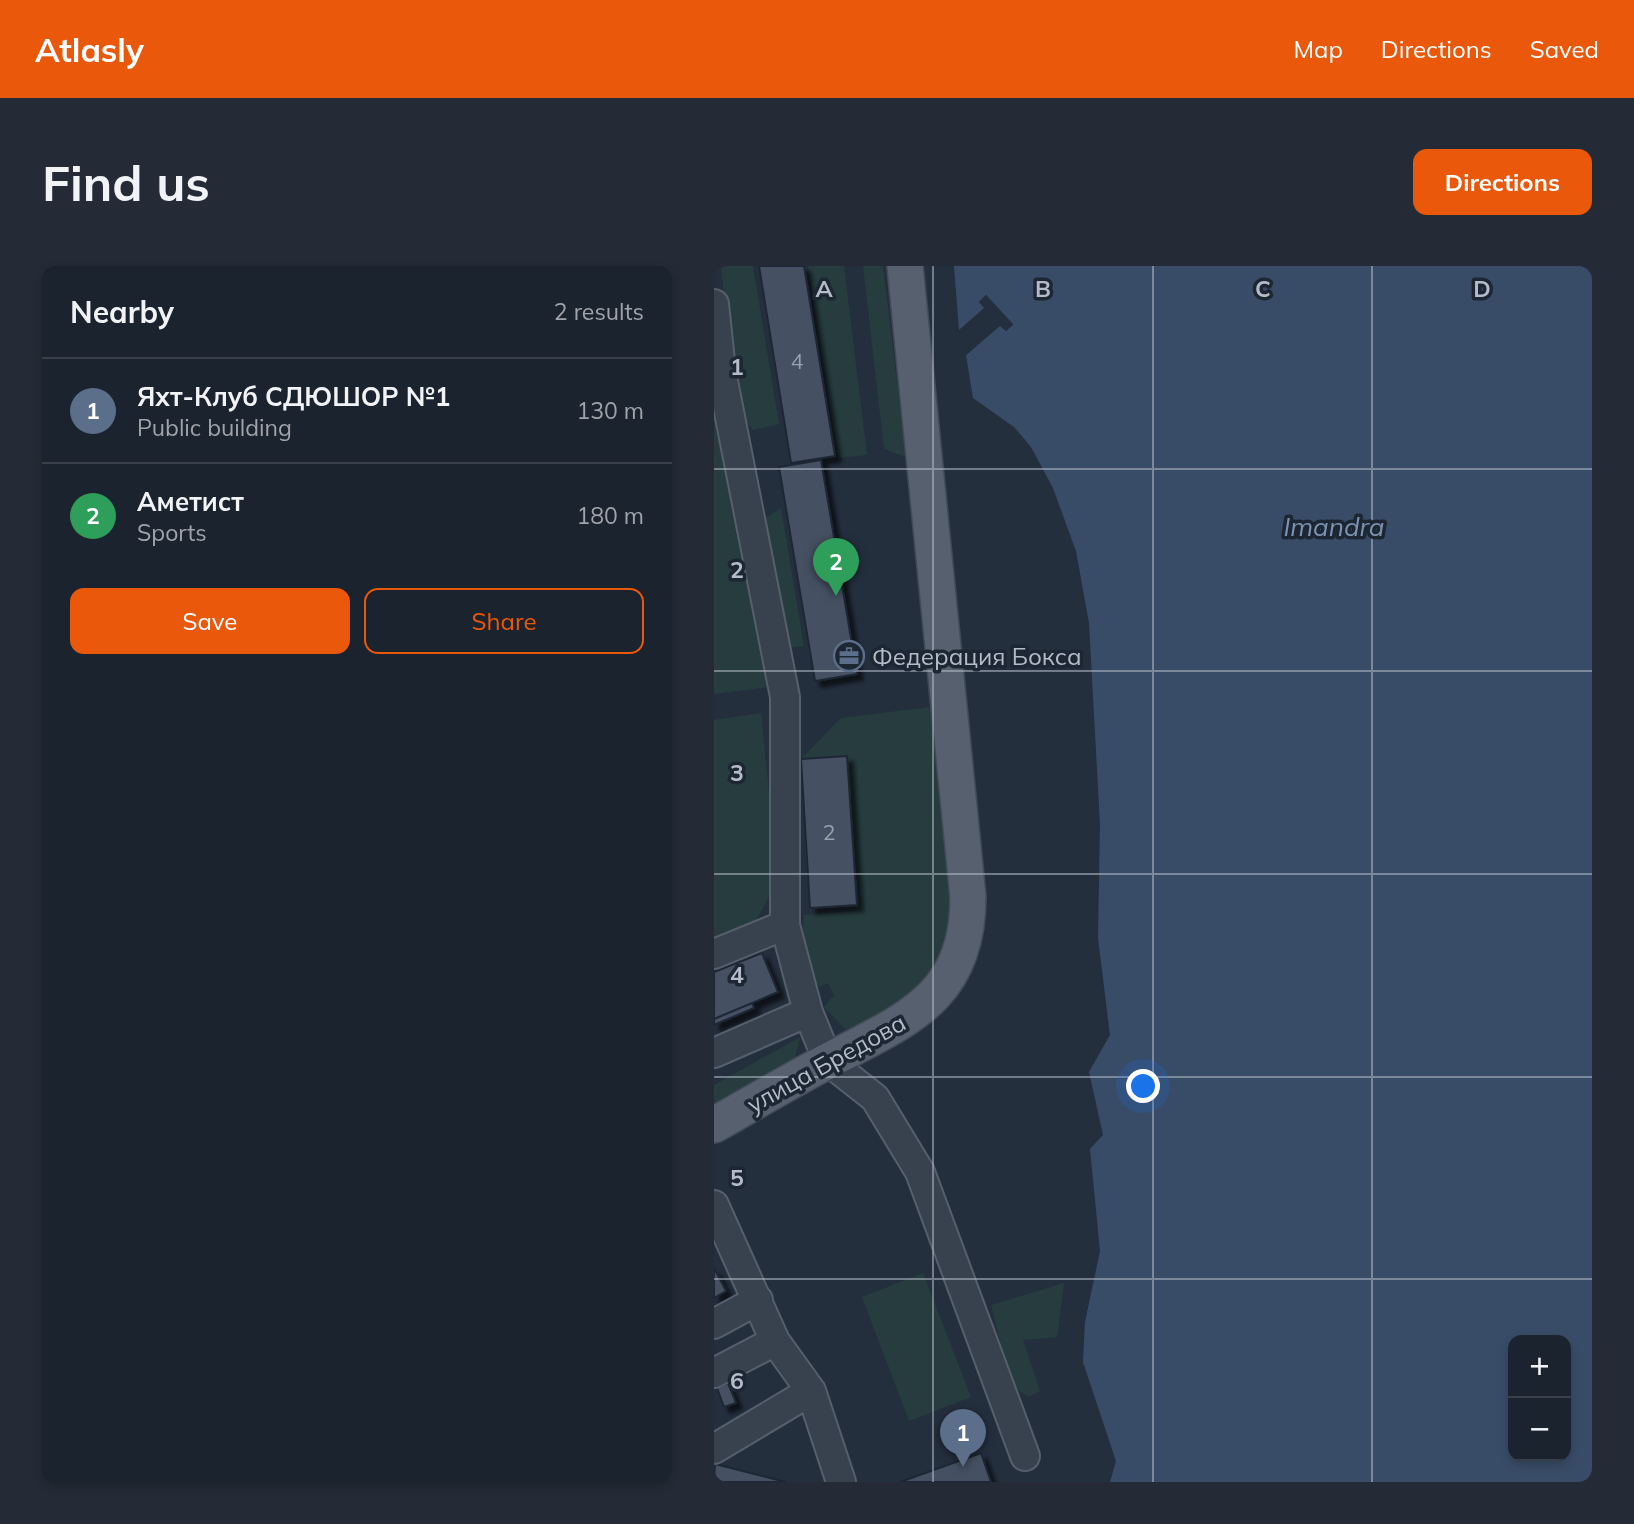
<!DOCTYPE html>
<html lang="en">
<head>
<meta charset="utf-8">
<style>
  body { margin:0; font-family:Mulish,sans-serif; background:#242b36; color:#f1f3f6 }
  .controls { position:absolute; right:21px; bottom:21px; display:grid; overflow:hidden; border-radius:14px; box-shadow:0 4px 10px #0003 }
  .controls button { width:63px; height:63px; display:grid; place-items:center; padding:0; border:0; border-bottom:2px solid #39404a; background:#1b232e; color:#f1f3f6; font:35px sans-serif }
  .you { position:absolute; left:430px; top:821px; width:24px; height:24px; margin:-18px; border:5px solid #fff; border-radius:50%; background:#1a73e8; box-shadow:0 0 0 10px #1a73e833 }
  .badge { display:grid; place-items:center; width:46px; height:46px; border-radius:50%; background:#ea580c; color:#fff; font-size:23px; font-weight:700 }
  .pin { position:absolute; translate:-50% -58px; filter:drop-shadow(0 2px 4px #0008) }
  .pin::after { content:''; position:absolute; top:37px; width:24px; height:21px; background:inherit; clip-path:polygon(0 0,100% 0,50% 100%) }
  .list { margin:0; padding:0; list-style:none }
  h2 { display:flex; justify-content:space-between; align-items:center; height:91px; margin:0; padding:0 28px; font-size:30px }
  h2 small { font-size:23px; font-weight:400; color:#a0a4aa }
  .list li { display:grid; grid-template-columns:46px 1fr auto; gap:21px; align-items:center; box-sizing:border-box; height:105px; padding:0 28px; border-top:2px solid #39404a }
  .list b { display:block; font-size:26px; white-space:nowrap }
  .list p { margin:0; font-size:23px; white-space:nowrap; color:#a0a4aa }
  .list em { font-size:23px; font-style:normal; color:#a0a4aa }
  .actions { display:flex; gap:14px; padding:21px 28px }
  .actions a { flex:1; padding:16px 0; border:2px solid #ea580c; border-radius:14px; text-align:center; font-size:24px; color:#ea580c }
  .actions .main { background:#ea580c; color:#fff }
  .map { position:relative; flex:none; width:878px; height:1216px; overflow:hidden; border-radius:14px }
  header { display:flex; align-items:center; gap:42px; box-sizing:border-box; height:98px; padding:0 35px; background:#ea580c; color:#fff }
  header strong { font-size:33px }
  nav { display:flex; gap:38px; margin-inline-start:auto; font-size:24px }
  .intro { display:flex; align-items:center; justify-content:space-between; box-sizing:border-box; height:168px; padding:0 42px }
  h1 { margin:0; font-size:49px }
  .button { padding:18px 32px; border-radius:14px; background:#ea580c; color:#fff; font-size:24px; font-weight:700 }
  main { display:flex; gap:42px; padding:0 42px }
  aside { flex:1; background:#1b232e; border-radius:14px; box-shadow:0 4px 10px #0003 }
  .map>svg:first-child { display:block }
</style>
</head>
<body>
<header>
<strong>Atlasly</strong>
<nav><a>Map</a><a>Directions</a><a>Saved</a></nav>
</header>
<div class="intro"><h1>Find us</h1><a class="button">Directions</a></div>
<main>
<aside>
<h2>Nearby<small>2 results</small></h2>
<ul class="list">
<li><span class="badge" style="background:#5c6f8a">1</span><div><b>Яхт-Клуб СДЮШОР №1</b><p>Public building</p></div><em>130 m</em></li>
<li><span class="badge" style="background:#2e9e5b">2</span><div><b>Аметист</b><p>Sports</p></div><em>180 m</em></li>
</ul>
<div class="actions"><a class="main">Save</a><a>Share</a></div>
</aside>
<div class="map">
<svg width="878" height="1216" viewBox="0 0 878 1216">
  <defs>
    <filter id="shadow"><feDropShadow dx="6" dy="6" stdDeviation="2" flood-color="#0009"/></filter>
  </defs>
  <rect width="100%" height="100%" fill="#242f3e"/>
  <path fill="#263c3f" d="M7 0H39L65 158 39 164 22 142Z
    M94 0H130L153 189 124 192Z
    M149 0H169L192 191 170 183Z
    M0 123 55 421 0 428Z
    M67 242 90 380 73 382 50 253Z
    M224 440 243 646 226 697 207 719 154 759 131 763 110 741 120 729 114 717 106 721C83 701 88 677 90 649L142 645 133 491 87 493 127 452Z
    M47 447 63 605 54 633 38 661 0 677V454Z
    M86 771 81 792 0 838V819Z
    M209 1007 257 1131 195 1155 148 1031Z
    M350 1017 343 1071 309 1074 326 1125 315 1131 297 1120 277 1039Z"/>
  <path fill="#394c67" fill-rule="evenodd" d="M240 0H878V1216H396L402 1195 369 1096 371 1056 386 985 376 883 389 869 375 806 396 769 384 672 386 558 375 357 362 285 339 222 317 181 300 161 259 132 252 89 286 59 292 65 299 58 272 29 265 36 271 42 245 64ZM799 1074H852V1190H799Z"/>
  <path fill="#242f3e" d="M272 29 299 59 292 65 286 60 252 89 250 87 284 56 294 58 272 34 273 45 247 67 243 66 270 42 265 36Z"/>
  <path fill="#455162" stroke="#1f2835" stroke-width="2" filter="url(#shadow)" d="M45 0H90L121 190 77 197Z
    M107 194 143 408 101 415 65 201Z
    M133 490 143 639 96 642 87 493Z
    M48 687 64 726 0 753V706Z
    M38 737 40 742 0 759V753Z
    M0 1002 12 1025 0 1032Z
    M14 1117 22 1137 10 1141 3 1122Z
    M267 1187 277 1216H186Z
    M1 1198 72 1216H0Z"/>
  <g fill="none" stroke-linecap="round" stroke-linejoin="round">
    <g stroke="#565f6c" stroke-width="32">
      <path id="minor" d="M0 38 7 105 71 431V659L94 746
        M0 688 71 659
        M0 787 94 746 114 795 161 832 206 906 311 1190
        M0 939 61 1075 97 1125 127 1216
        M0 1058 44 1034
        M0 1107 61 1075
        M0 1183 97 1125"/>
    </g>
    <g stroke="#414a57" stroke-width="38">
      <path id="major" d="M0 859C37 838 74 816 112 796 190 754 254 734 254 631L191 0"/>
    </g>
    <use href="#minor" stroke="#38414e" stroke-width="28"/>
    <use href="#major" stroke="#56606e" stroke-width="35"/>
  </g>
  <path fill="none" stroke="#b4bcc9" stroke-width="2" stroke-opacity="0.55" d="M219 0V1216M439 0V1216M658 0V1216M0 203H878M0 405H878M0 608H878M0 811H878M0 1013H878"/>
  <defs>
    <g id="office-ring" transform="scale(1.575)"><circle r="9.5" fill="#1d2633" stroke="#5c6f8a" stroke-width="1.5"/><path d="M-6-3h4V-5.5h4V-3h4V5H-6ZM-1-4.5V-3h2v-1.5ZM-6 0V1H6V0Z" fill="#5c6f8a"/></g>
  </defs>
  <g fill-rule="evenodd">
    <use href="#office-ring" x="135" y="390"/>
  </g>
  <g text-anchor="middle" dominant-baseline="central" stroke-width="7" stroke-linejoin="round" paint-order="stroke">
    <g font-size="21" fill="#98a1af">
      <text x="83" y="95">4</text>
      <text x="115" y="566">2</text>
    </g>
    <g font-size="24" fill="#b4bcc9" stroke="#1d2633" text-anchor="start">
      <text x="158" y="390">Федерация Бокса</text>
    </g>
    <g font-size="24" fill="#b4bcc9" stroke="#1d2633">
      <text transform="translate(112 797) rotate(-29)">улица Бредова</text>
    </g>
    <g font-size="26" font-style="italic" fill="#7c92b1" stroke="#1d2633">
      <text x="620" y="260">Imandra</text>
    </g>
  </g>
  <g font-size="23" text-anchor="middle" font-weight="bold" fill="#b4bcc9" stroke="#1d2633" stroke-width="7" stroke-linejoin="round" paint-order="stroke">
    <text x="110" y="31">A</text>
    <text x="329" y="31">B</text>
    <text x="549" y="31">C</text>
    <text x="768" y="31">D</text>
    <text x="23" y="109">1</text>
    <text x="23" y="312">2</text>
    <text x="23" y="515">3</text>
    <text x="23" y="717">4</text>
    <text x="23" y="920">5</text>
    <text x="23" y="1123">6</text>
  </g>
</svg>
<div class="controls">
<button>+</button>
<button>−</button>
</div>
<div class="you"></div>
<div class="pin badge" style="left:249px;top:1201px;background:#5c6f8a">1</div>
<div class="pin badge" style="left:122px;top:330px;background:#2e9e5b">2</div>
</div>
</main>
</body>
</html>
